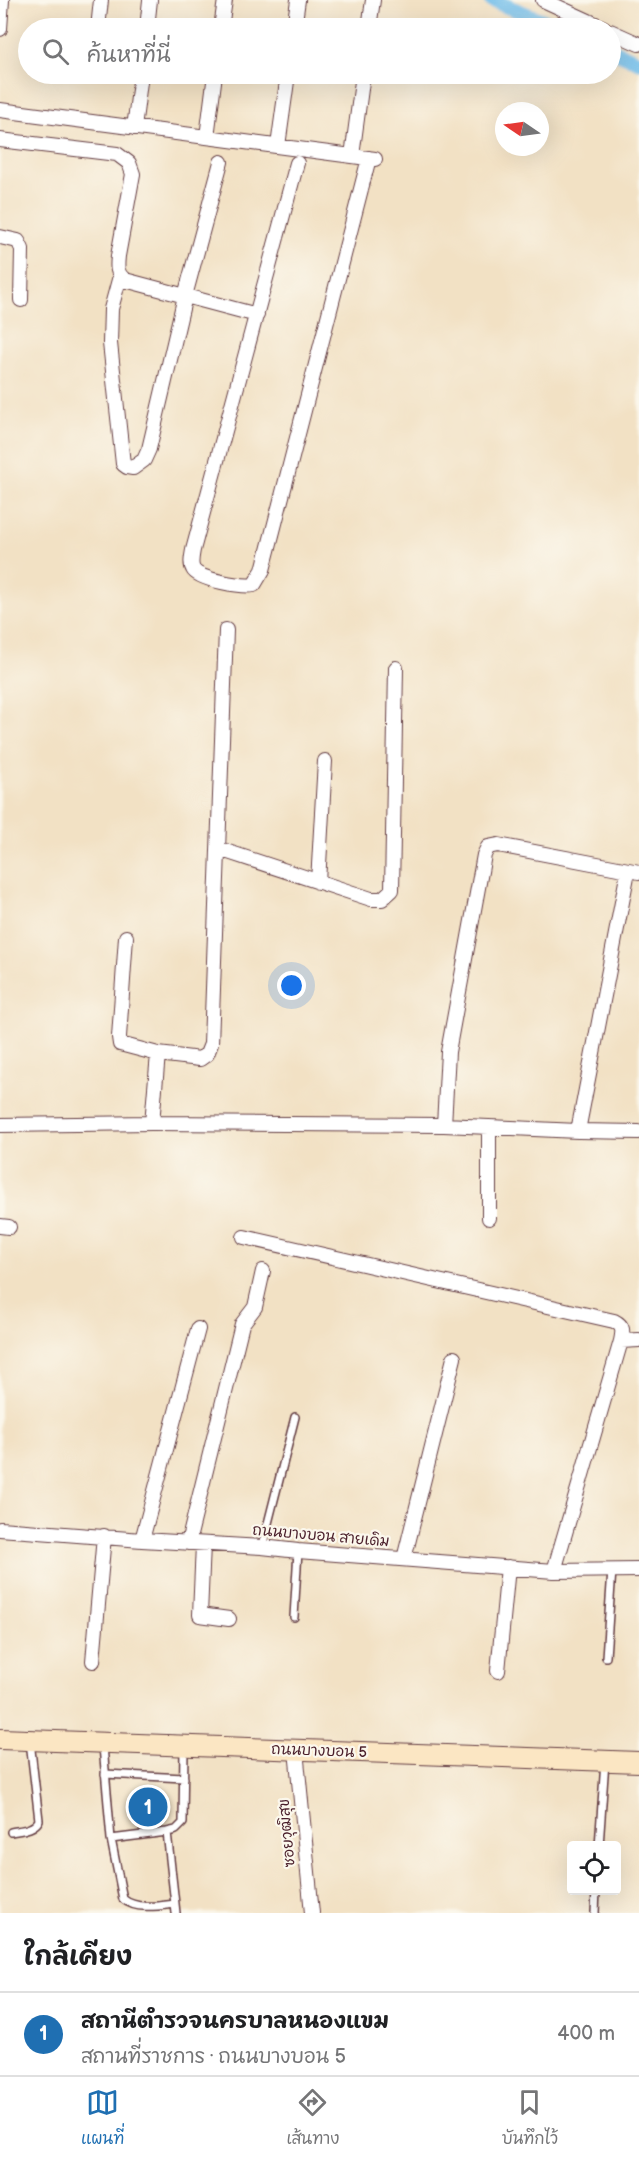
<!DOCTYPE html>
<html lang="th">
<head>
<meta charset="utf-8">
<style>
  body { margin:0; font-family:"Balsamiq Sans","Playpen Sans Thai",sans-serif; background:#f6f6f6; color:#202124 }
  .controls { position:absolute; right:18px; bottom:18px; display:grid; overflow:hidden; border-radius:6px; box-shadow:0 6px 24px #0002 }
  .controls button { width:54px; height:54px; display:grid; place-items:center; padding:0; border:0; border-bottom:2px solid #e0e0e0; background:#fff; color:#202124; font:30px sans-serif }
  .compass { position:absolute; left:495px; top:102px; width:54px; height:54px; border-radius:50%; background:#fff; box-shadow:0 6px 24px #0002; rotate:283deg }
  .you { position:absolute; left:292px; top:986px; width:21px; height:21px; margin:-15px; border:4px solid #fff; border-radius:50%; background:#1a73e8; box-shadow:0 0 0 9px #1a73e833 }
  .badge { display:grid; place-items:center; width:39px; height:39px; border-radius:50%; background:#1f6fb2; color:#fff; font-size:20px; font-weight:700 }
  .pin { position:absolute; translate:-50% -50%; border:3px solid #fff; box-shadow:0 2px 6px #0006 }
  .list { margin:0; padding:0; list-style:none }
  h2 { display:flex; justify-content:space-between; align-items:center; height:78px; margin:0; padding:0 24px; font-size:26px }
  h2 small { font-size:20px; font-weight:400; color:#757577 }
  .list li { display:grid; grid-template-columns:39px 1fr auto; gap:18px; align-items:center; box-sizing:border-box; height:84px; padding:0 24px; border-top:2px solid #e0e0e0 }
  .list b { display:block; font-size:22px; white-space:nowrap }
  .list p { margin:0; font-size:20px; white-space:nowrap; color:#757577 }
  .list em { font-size:20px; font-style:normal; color:#757577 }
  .icon { flex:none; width:33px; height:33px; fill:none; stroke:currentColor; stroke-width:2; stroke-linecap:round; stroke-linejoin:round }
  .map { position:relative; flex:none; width:639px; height:1913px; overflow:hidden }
  .search { position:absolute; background:#fff; box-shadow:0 6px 24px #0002; left:18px; right:18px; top:18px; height:66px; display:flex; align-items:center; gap:15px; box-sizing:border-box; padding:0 21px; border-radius:33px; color:#757577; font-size:22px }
  .sheet { height:162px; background:#fff }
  nav { display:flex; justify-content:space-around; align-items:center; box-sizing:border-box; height:84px; border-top:2px solid #e0e0e0; background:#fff; font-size:16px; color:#757577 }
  nav a { display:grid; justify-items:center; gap:3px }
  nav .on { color:#1f6fb2 }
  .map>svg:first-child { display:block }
</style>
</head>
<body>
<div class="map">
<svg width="639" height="1913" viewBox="0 0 639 1913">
  <rect width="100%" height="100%" fill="#fbf7ec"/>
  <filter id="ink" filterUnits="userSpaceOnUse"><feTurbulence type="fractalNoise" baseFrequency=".0167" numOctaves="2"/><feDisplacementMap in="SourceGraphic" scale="12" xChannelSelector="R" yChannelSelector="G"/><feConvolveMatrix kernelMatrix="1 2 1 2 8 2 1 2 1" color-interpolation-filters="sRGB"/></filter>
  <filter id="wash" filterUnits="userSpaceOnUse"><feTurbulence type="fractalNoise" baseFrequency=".008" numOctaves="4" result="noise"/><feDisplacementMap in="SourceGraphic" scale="24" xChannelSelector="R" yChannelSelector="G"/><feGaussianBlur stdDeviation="1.35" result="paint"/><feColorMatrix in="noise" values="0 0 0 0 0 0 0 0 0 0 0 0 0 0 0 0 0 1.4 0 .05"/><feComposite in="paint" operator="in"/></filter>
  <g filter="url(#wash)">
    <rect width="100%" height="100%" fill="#f2e1c4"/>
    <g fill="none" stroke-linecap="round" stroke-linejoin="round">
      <path stroke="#71beeb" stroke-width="15" d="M491 0 561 28
        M610 49 639 62"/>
    </g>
  </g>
  <g filter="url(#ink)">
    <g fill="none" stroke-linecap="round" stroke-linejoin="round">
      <g stroke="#633c42" stroke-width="10">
        <path id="service" d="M262 1547 295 1417
          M294 1617 298 1551
          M606 1657 612 1570
          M103 1746 111 1839 123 1899C136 1910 159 1906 175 1904
          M105 1774 184 1778
          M11 1832C21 1830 34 1830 39 1820L30 1741
          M111 1839 167 1832
          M599 1846 605 1761
          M176 1913 167 1832 176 1830 183 1823 184 1749
          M595 1913 596 1890"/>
      </g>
      <g stroke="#633c42" stroke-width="16">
        <path id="minor" d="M543 0 604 28
          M98 28 101 0
          M147 28 150 0
          M221 28 225 0
          M294 28 298 0
          M369 28 373 0
          M0 29 2 0
          M610 31 639 44
          M0 110 375 159
          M134 128 141 74
          M207 137 215 74
          M0 140 117 154 129 163 133 174 118 256C117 266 116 274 125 280L257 315
          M278 146 288 74
          M352 156 363 74
          M297 163 193 550C192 556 190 564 193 569 198 580 243 587 254 585L263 570 369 158
          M0 237 18 241 22 249 21 300
          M120 276 111 309 110 343 123 464 127 467 133 468 144 460 149 449 185 296 221 162
          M219 849 371 899H382L392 890 396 668
          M318 882 325 761
          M126 937 119 1037 120 1044 158 1054
          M152 1123 158 1054 200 1059 207 1054 211 1044 226 630
          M0 1125 152 1123 444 1125 578 1131 639 1132
          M444 1125 448 1052 484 855 488 847 498 845 639 872
          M489 1127V1218
          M578 1131 628 871
          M0 1226 9 1227
          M244 1237 614 1321C624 1326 623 1331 621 1341L554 1571
          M621 1341 639 1340
          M0 1529 142 1540 262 1547 298 1551 554 1571 639 1570
          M142 1540 198 1329
          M188 1543 242 1324 255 1307 263 1271
          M203 1544 200 1615 229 1619
          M404 1559 454 1358
          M93 1661 104 1536
          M498 1671 508 1567
          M296 1750 312 1913"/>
      </g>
      <g stroke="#633c42" stroke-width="22">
        <path id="secondary" d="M0 1739 639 1762"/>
      </g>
      <use href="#service" stroke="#fff" stroke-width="7"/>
      <use href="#minor" stroke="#fff" stroke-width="14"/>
      <use href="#secondary" stroke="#fbe6c3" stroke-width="20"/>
    </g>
  </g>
  <g text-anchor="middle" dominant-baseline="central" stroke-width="4.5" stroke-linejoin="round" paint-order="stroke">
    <g font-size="15" fill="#4a1f2b" stroke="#fbf7ec">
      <text transform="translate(321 1536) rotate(5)">ถนนบางบอน สายเดิม</text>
      <text transform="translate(319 1751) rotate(2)">ถนนบางบอน 5</text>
      <text transform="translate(287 1833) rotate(-95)">ซอยวุฒิสุข</text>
    </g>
  </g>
</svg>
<div class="controls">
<button><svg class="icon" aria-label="locate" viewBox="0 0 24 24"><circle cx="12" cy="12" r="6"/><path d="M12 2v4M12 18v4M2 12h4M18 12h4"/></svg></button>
</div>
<svg class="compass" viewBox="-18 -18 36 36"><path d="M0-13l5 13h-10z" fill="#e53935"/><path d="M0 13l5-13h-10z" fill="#757577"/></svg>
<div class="you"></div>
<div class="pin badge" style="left:148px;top:1807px">1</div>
<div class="search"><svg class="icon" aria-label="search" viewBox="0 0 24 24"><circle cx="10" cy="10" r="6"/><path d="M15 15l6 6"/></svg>ค้นหาที่นี่</div>
</div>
<section class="sheet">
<h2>ใกล้เคียง<small></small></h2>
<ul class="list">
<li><span class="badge">1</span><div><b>สถานีตำรวจนครบาลหนองแขม</b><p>สถานที่ราชการ · ถนนบางบอน 5</p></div><em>400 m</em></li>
</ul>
</section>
<nav>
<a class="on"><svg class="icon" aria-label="map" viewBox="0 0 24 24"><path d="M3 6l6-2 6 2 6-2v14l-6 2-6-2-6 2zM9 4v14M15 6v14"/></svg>แผนที่</a>
<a><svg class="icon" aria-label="directions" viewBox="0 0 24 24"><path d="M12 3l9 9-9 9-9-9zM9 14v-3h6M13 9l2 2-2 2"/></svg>เส้นทาง</a>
<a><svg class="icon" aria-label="saved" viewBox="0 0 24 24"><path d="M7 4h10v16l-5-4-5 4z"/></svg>บันทึกไว้</a>
</nav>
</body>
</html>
